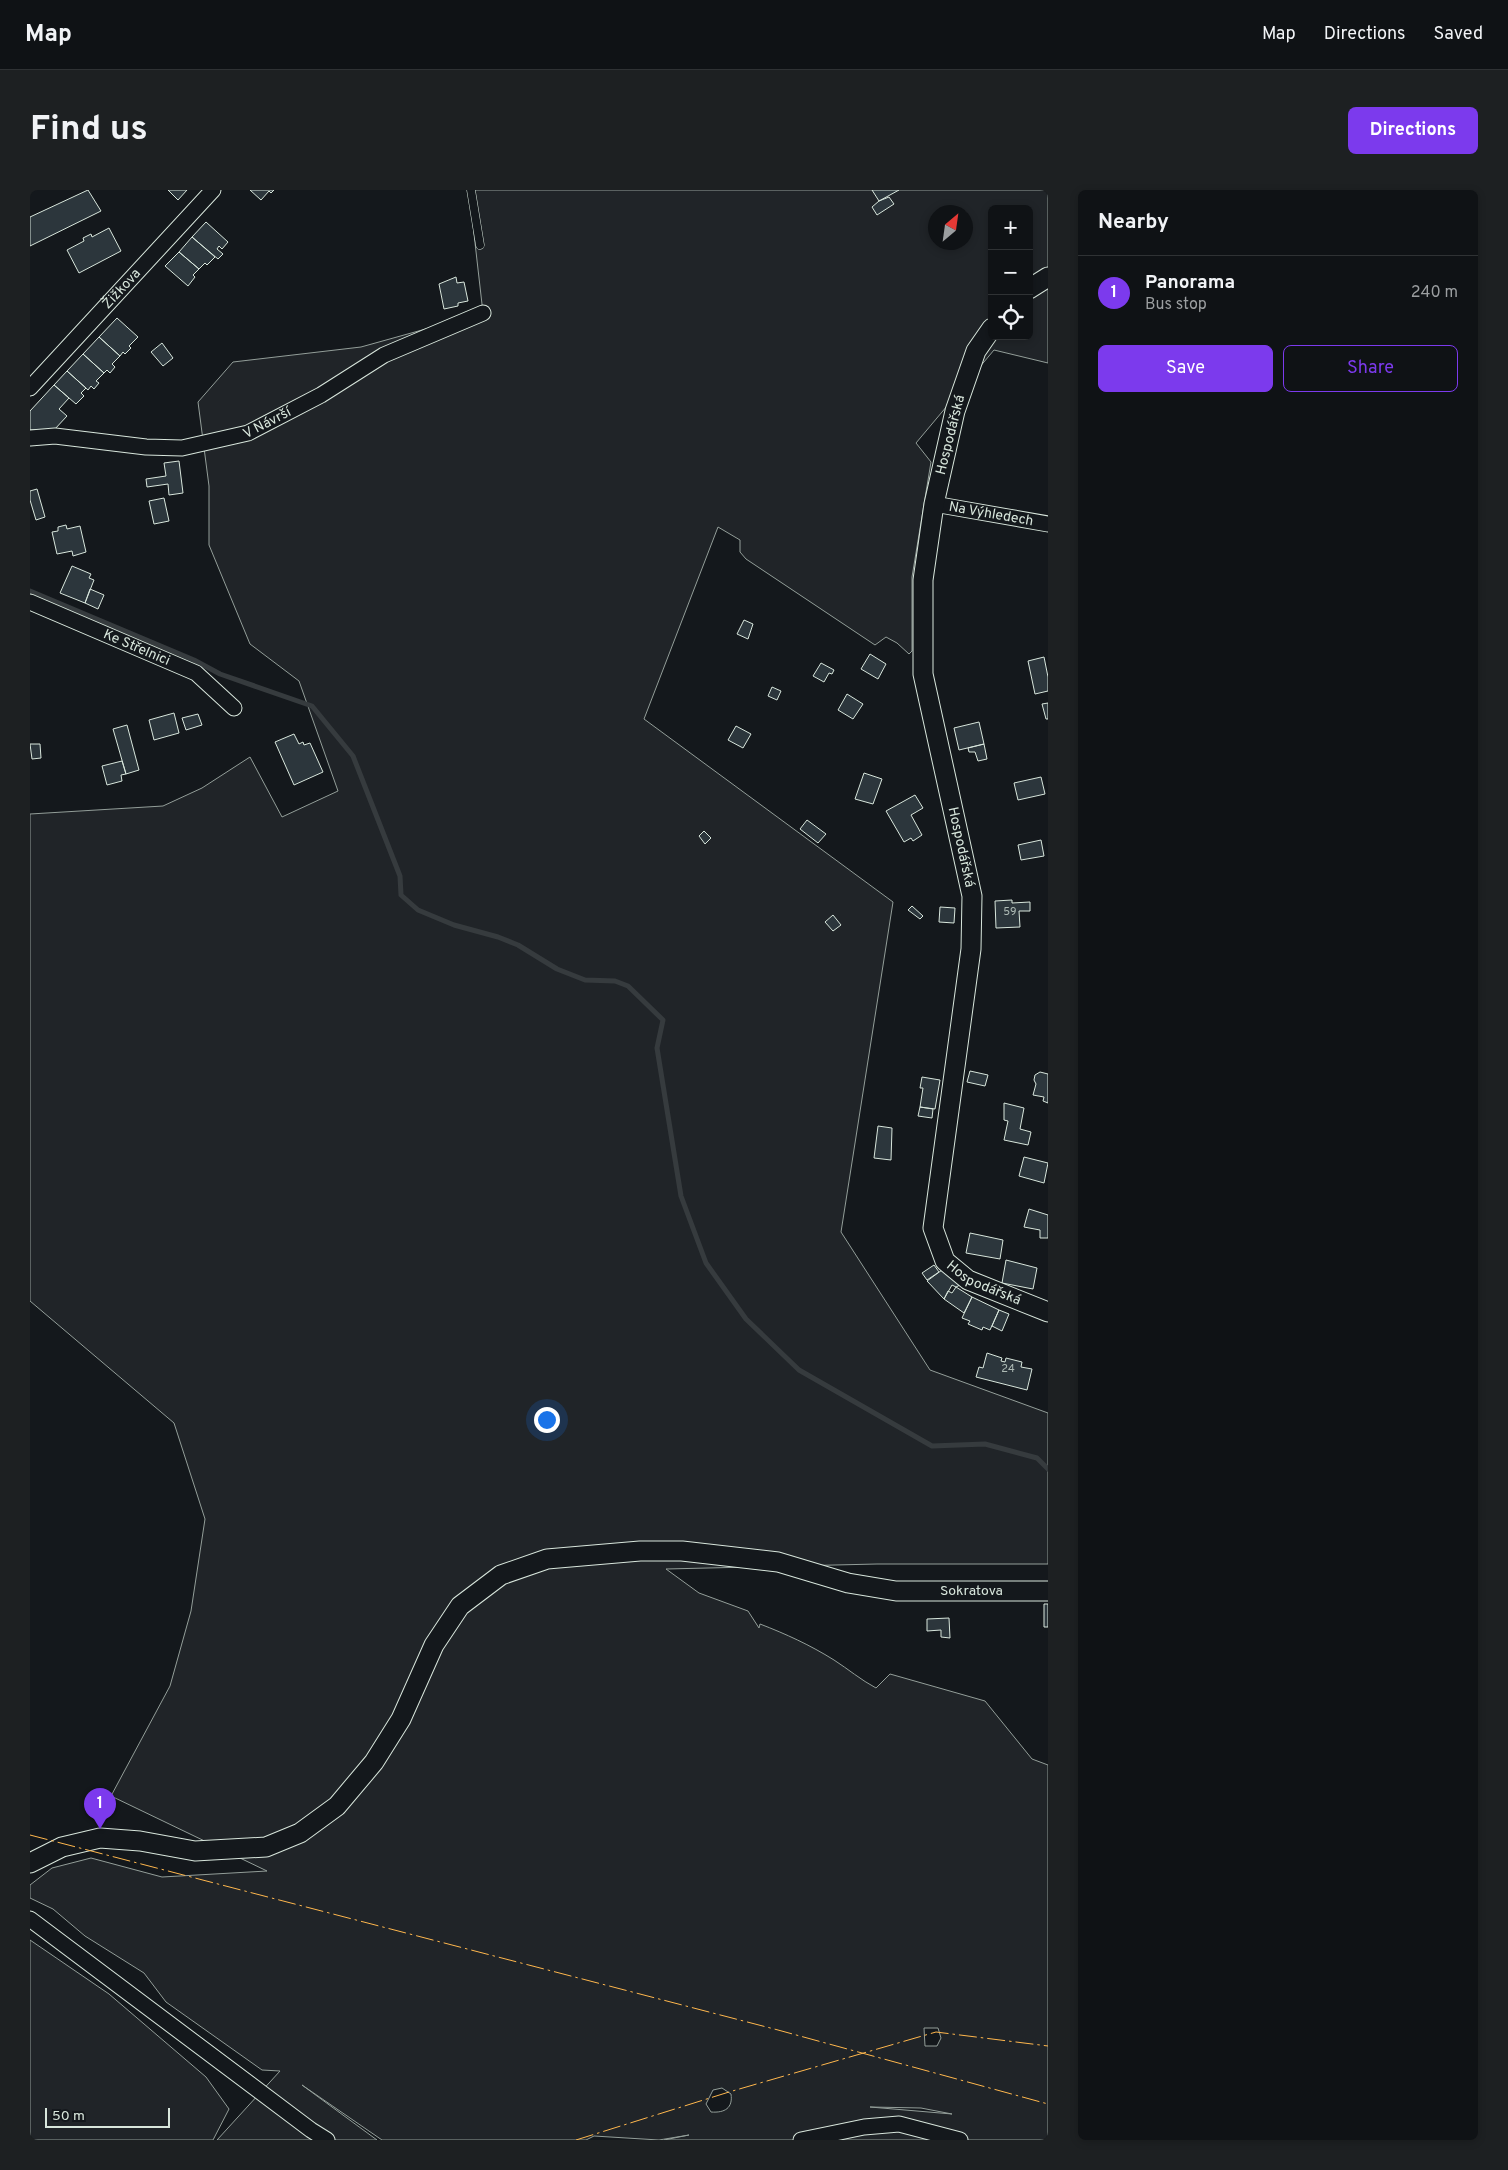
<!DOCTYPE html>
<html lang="en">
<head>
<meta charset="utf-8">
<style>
  body { margin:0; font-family:Overpass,sans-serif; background:#1d2022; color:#f1f3f6 }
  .controls { position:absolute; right:15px; top:15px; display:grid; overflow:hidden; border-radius:8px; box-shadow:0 2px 8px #0003 }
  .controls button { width:45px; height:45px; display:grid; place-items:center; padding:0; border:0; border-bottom:1px solid #2f3234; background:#0f1215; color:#f1f3f6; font:25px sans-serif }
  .compass { position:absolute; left:898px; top:15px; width:45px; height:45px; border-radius:50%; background:#0f1215; box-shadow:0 2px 8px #0003; rotate:29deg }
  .scale { position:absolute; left:15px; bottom:12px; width:125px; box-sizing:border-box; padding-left:5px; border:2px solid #d8e6dc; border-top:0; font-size:14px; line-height:18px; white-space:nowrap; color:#d8e6dc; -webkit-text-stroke:4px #14181c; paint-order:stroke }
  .you { position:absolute; left:516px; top:1229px; width:18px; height:18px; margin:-12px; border:4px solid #fff; border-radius:50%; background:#1a73e8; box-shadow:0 0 0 8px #1a73e833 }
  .badge { display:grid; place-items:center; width:32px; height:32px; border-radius:50%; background:#7c3aed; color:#fff; font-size:16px; font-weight:700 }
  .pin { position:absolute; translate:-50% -41px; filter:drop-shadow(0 1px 2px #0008) }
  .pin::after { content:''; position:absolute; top:26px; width:18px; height:15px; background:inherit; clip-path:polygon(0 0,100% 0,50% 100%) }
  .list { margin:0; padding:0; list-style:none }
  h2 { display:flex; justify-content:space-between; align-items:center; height:65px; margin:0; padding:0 20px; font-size:21px }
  h2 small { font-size:16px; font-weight:400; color:#9b9ea0 }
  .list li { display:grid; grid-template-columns:32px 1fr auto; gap:15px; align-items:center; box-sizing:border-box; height:75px; padding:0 20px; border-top:1px solid #2f3234 }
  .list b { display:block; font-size:19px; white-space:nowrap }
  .list p { margin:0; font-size:16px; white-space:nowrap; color:#9b9ea0 }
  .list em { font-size:16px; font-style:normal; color:#9b9ea0 }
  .actions { display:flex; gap:10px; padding:15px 20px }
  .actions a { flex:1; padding:11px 0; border:1px solid #7c3aed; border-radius:8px; text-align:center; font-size:18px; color:#7c3aed }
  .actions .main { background:#7c3aed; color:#fff }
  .icon { flex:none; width:28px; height:28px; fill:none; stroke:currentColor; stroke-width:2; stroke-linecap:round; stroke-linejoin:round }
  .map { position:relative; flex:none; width:1018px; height:1950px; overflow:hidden; border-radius:8px }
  header { display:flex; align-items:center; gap:30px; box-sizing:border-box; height:70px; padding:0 25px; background:#0f1215; border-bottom:1px solid #2f3234 }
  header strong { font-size:24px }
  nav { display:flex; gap:28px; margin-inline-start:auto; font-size:18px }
  .intro { display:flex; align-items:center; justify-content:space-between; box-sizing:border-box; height:120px; padding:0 30px }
  h1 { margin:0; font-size:35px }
  .button { padding:12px 22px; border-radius:8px; background:#7c3aed; color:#fff; font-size:18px; font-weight:700 }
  main { display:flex; gap:30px; padding:0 30px }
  aside { flex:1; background:#0f1215; border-radius:8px; box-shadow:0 2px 8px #0003 }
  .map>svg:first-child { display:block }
</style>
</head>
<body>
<header>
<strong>Map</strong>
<nav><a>Map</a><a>Directions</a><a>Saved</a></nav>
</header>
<div class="intro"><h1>Find us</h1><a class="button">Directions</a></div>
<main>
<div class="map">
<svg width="1018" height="1950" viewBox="0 0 1018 1950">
  <rect width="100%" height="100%" fill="#14181c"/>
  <path fill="#202428" stroke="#939e99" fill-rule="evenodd" d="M439 0H1018V173L964 160 886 253 901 272 882 387V461L879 464 867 453 856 447 845 455 716 369 710 362V350L688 337 614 529 863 712 811 1042 900 1180 1018 1223V1374H847L636 1379 669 1403 718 1421 729 1438 730 1434C756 1444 780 1455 804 1470 818 1479 831 1490 846 1498L860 1484 955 1511 1002 1569 1018 1575V1950H634L659 1945 629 1950 564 1946 556 1950H352L272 1895 347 1950H187L250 1881 232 1880 136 1812 114 1783 55 1746 23 1719 0 1708V1695L22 1678 61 1668 132 1687 237 1681 81 1606 140 1496 161 1421 175 1329 144 1233 0 1111V624L133 616 172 598 220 567 252 627 308 601 269 491 220 454 179 355V296L168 212 203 172 331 157 453 123ZM962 19H999V146H962ZM906 22H936V52H906ZM894 1838H908L911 1848 907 1856H895ZM692 1898 701 1904C703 1918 695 1923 681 1922L676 1914 683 1900ZM840 1917 891 1918 922 1924Z
    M0 1750 79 1804 176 1887 199 1919 183 1950H0Z"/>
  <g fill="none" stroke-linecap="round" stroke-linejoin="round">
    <path stroke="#363b3e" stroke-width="5" d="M0 401 164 470 190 484 282 516 323 566 370 686 371 705 388 720 424 735 468 747 488 755 527 779 555 790 585 791 598 796 633 830 627 858 651 1006 676 1073 716 1129 769 1180 902 1256 955 1254 1007 1268 1018 1279"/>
  </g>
  <path fill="#2c363c" stroke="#d8e6dc" d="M58 0 71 21 0 56V27Z
    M138 0H157L148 10Z
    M220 0H244L241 3 239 1 231 10Z
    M842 0H869L849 11Z
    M859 7 864 14 847 25 842 17 849 11Z
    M176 32 198 52 192 59 189 56 187 59 193 64 188 69 162 47Z
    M79 38 91 61 49 83 37 60 54 51 53 48 61 44 62 47Z
    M162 47 185 67 177 75 175 73 169 79 149 62Z
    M149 62 169 79 163 85 165 87 158 96 135 76Z
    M426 87 427 93 434 92 438 111 428 113V116L414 119 409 94Z
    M87 128 108 147 99 156 101 158 95 164 93 162 90 166 69 147Z
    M69 147 90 166 82 174 85 177 80 183 77 180 74 183 53 164Z
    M132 153 143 168 133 176 121 162Z
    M53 164 74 183 66 191 69 193 64 199 61 196 58 200 37 181Z
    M37 181 56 198 51 203 54 206 46 214 24 195Z
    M24 195 39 208 29 219 37 226 24 240H0V221Z
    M149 271 153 303 139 305 138 294 117 297 116 289 136 286 134 273Z
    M7 299 15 327 6 330 0 310V301Z
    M134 308 139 331 124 334 119 311Z
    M36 335 37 339 50 336 56 362 43 366 42 361 27 364 22 342 28 341V337Z
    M42 376 61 384 59 388 64 390 55 413 30 403Z
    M60 399 74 405 68 419 55 413Z
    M714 430 723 434 718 449 707 444Z
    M840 464 856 474 848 489 831 479Z
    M1014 467 1018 487V501L1005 504 998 471Z
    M791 473 804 480 802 484 799 483 794 492 783 486Z
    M742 497 751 501 747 510 738 506Z
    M817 504 833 514 823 529 808 520Z
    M1018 513V529H1016L1012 514Z
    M144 523 149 543 124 550 119 530Z
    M168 524 172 535 156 540 152 528Z
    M949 532 954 554 929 560 924 538Z
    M97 535 109 580 96 584 83 539Z
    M706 536 721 544 713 558 698 550Z
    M264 544 269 554 273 552 274 555 280 553 293 582 264 595 245 552Z
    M0 554H10L11 568 2 569Z
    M954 554 957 569 948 571 945 562H939L938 558Z
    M92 571 96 584 91 585 92 591 77 595 72 576Z
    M834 583 852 589 843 614 825 609Z
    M1011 587 1015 604 988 610 984 593Z
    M885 605 893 618 881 625 892 645 883 651 881 648 874 652 856 621Z
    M777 630 796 644 788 653 770 639Z
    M674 641 681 648 675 654 669 646Z
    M1011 650 1014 666 991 670 988 655Z
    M982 710V713L1000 712V721H989L990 737 966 738 965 711Z
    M882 716 893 726 890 729 878 720Z
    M910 717 925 718 924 733 909 732Z
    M803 725 811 735 803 741 795 732Z
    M940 881 958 885 955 896 937 892Z
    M1010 882 1018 884V913L1013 911 1014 907 1003 905 1006 894 1004 890 1005 885Z
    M892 887 910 890 905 919 890 917 893 898H890Z
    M974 913 994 918 990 939 1001 942 998 955 974 950 978 931 974 930Z
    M890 917 903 919 902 928 888 926Z
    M848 936 862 938 861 970 844 968Z
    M994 967 1018 973 1014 993 989 986Z
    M999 1019 1018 1025V1048H1010V1040L994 1037Z
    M940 1043 973 1050 970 1069 936 1063Z
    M976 1070 1007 1078 1003 1099 972 1093Z
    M904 1075 909 1082 897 1090 892 1083Z
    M912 1080 930 1095 926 1097 922 1095 914 1109 897 1091Z
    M926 1097 942 1107 934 1123 914 1109 918 1101 922 1103Z
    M942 1107 969 1120 960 1140 953 1137 952 1140 938 1134 940 1131 932 1128Z
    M969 1120 979 1124 972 1141 962 1136Z
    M957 1163 972 1168 971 1171 975 1172 976 1168 992 1172 991 1177 1002 1179 997 1200 946 1187 949 1177 953 1178Z
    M1014 1414H1018V1437H1014Z
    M919 1428 920 1448 911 1447V1440L897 1441V1429Z"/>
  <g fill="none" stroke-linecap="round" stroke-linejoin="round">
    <g stroke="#d8e6dc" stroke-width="9">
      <path id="service" d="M441 0 450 55"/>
    </g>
    <g stroke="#d8e6dc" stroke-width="17">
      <g id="minor">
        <path id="s1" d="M0 198 183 0"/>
        <path id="s2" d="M0 248 25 246 116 257 152 258 218 243 291 205 354 165 453 123"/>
        <path id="s3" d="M904 314 1018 334"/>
        <path id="s4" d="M0 412 166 483 204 518"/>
        <path d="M0 1729 281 1940 297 1950"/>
        <path d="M771 1950 834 1937 869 1934 930 1950"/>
      </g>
    </g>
    <g stroke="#d8e6dc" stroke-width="21">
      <g id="tertiary">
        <path d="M999 99 1018 87"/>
        <path id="s5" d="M962 138 946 161 925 221 904 314 893 390V484L942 706 941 759 903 1038 915 1071 938 1090 1018 1122"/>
        <path id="s6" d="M0 1673 32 1657 70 1648 110 1651 165 1661 236 1657 270 1643 307 1616 344 1572 371 1529 404 1455 430 1416 471 1385 517 1369 610 1361H652L748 1372 818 1393 866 1401H1018"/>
      </g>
    </g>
    <use href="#service" stroke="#14181c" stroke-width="8"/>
    <use href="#minor" stroke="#14181c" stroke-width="15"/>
    <use href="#tertiary" stroke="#14181c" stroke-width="19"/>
    <path stroke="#ffb74d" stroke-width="1" stroke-dasharray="18 4 2.5 4" stroke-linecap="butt" d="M0 1645 748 1840 1018 1914
      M546 1950 699 1902 906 1842 1018 1856"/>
  </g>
  <g text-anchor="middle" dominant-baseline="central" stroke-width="4" stroke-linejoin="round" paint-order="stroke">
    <g font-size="11" fill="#adbab4">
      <text x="980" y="722">59</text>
      <text x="978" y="1179">24</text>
    </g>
    <g font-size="14" fill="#d8e6dc" stroke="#14181c">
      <text stroke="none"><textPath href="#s1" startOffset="135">Žižkova</textPath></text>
      <text stroke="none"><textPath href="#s2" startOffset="242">V Návrší</textPath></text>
      <text transform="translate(921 245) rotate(-76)">Hospodářská</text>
      <text stroke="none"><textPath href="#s3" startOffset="58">Na Výhledech</textPath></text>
      <text stroke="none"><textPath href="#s4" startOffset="116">Ke Střelnici</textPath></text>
      <text stroke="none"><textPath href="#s5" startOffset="535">Hospodářská</textPath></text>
      <text stroke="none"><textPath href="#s5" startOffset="1000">Hospodářská</textPath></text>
      <text stroke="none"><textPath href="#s6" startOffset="1090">Sokratova</textPath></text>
    </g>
  </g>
</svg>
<div class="controls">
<button>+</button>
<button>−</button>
<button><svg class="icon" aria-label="locate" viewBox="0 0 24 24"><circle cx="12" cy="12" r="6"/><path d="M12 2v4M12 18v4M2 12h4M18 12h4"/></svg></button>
</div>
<svg class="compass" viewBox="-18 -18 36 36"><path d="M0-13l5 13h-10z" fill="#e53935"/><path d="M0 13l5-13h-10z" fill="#9b9ea0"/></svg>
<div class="scale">50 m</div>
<div class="you"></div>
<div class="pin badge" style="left:70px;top:1639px">1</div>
</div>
<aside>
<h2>Nearby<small></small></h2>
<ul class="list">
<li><span class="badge">1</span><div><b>Panorama</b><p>Bus stop</p></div><em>240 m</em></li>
</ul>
<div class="actions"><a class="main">Save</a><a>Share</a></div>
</aside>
</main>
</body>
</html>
